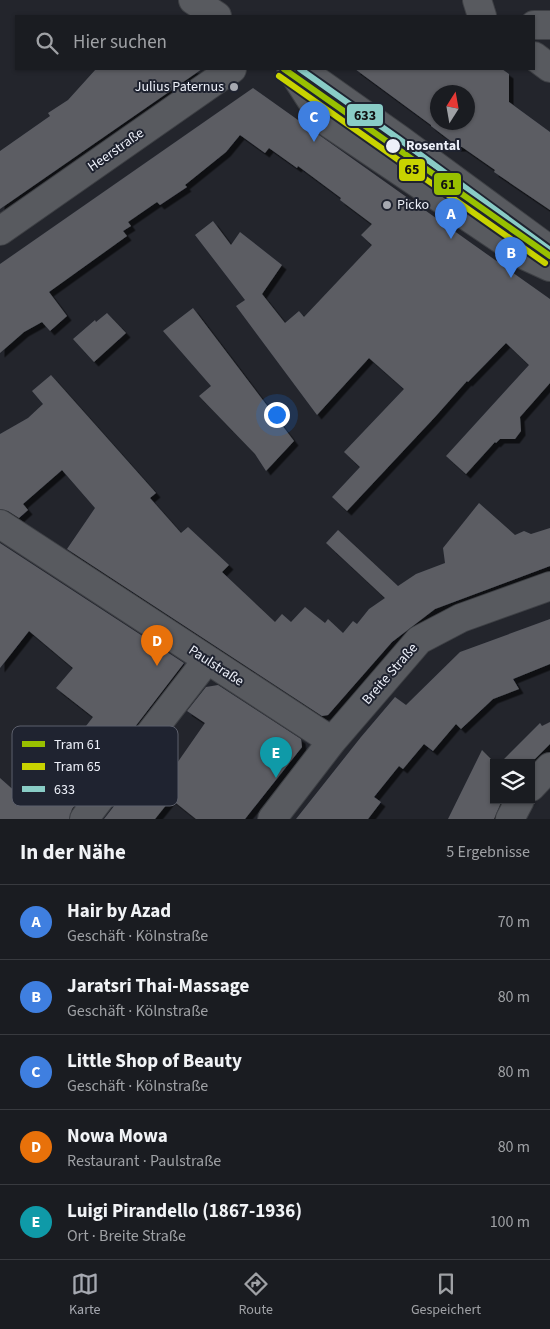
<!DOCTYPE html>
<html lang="de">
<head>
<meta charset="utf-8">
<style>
  body { margin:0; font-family:"Source Sans 3",sans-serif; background:#27292e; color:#f1f3f6 }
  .controls { position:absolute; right:15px; bottom:15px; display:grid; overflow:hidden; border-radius:0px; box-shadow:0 1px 4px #0004 }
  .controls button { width:45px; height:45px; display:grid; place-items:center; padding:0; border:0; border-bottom:1px solid #383a3f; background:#1a1c21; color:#f1f3f6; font:25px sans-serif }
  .compass { position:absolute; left:430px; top:85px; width:45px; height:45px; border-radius:50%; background:#1a1c21; box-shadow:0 1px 4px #0004; rotate:11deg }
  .you { position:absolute; left:276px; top:414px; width:18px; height:18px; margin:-12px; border:4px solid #fff; border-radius:50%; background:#1a73e8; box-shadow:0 0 0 8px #1a73e833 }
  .badge { display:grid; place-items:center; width:32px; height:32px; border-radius:50%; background:#a6a9b1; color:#fff; font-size:16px; font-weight:700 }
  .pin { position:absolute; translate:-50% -41px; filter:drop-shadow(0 1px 2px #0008) }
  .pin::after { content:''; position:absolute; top:26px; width:18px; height:15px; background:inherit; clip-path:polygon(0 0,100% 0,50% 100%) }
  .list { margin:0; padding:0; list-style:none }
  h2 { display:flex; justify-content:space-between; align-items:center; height:65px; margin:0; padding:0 20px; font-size:21px }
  h2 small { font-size:16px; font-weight:400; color:#9fa1a5 }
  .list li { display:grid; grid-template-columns:32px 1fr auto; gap:15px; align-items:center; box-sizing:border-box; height:75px; padding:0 20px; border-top:1px solid #383a3f }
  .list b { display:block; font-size:19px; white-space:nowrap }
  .list p { margin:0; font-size:16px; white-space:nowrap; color:#9fa1a5 }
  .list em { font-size:16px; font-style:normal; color:#9fa1a5 }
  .icon { flex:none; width:28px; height:28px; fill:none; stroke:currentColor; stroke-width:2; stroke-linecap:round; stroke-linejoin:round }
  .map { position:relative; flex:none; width:550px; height:819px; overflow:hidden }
  .search { position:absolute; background:#1a1c21; box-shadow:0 1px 4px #0004; left:15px; right:15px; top:15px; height:55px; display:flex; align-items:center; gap:12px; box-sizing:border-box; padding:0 18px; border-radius:0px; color:#9fa1a5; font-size:19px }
  .sheet { height:440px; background:#1a1c21 }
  nav { display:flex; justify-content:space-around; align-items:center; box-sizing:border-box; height:70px; border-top:1px solid #383a3f; background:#1a1c21; font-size:14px; color:#9fa1a5 }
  nav a { display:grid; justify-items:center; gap:2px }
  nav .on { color:#a6a9b1 }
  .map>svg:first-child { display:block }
</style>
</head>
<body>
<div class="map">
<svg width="550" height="819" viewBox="0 0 550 819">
  <defs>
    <filter id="shadow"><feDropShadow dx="4.5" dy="4.5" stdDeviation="0" flood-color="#0009"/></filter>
  </defs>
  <rect width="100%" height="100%" fill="#23252c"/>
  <path fill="#5b5d64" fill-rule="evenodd" filter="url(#shadow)" d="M96 69H202L0 209V151L50 116 48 113 68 100Z
    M355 69H502L509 74V102L550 132V210L494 172 495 170 462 147H453L452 142 431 126V125ZM438 92H468V122H438Z
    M253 88 550 299V383L520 417 521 431 515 439H500L496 443 495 442 466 474 446 456 529 365 506 343 468 382 467 381 435 417 347 511 332 497 360 467 344 452 404 389 369 358 317 415 236 306 245 300 195 235 213 221 231 245 240 232 282 265 262 294 285 323 299 311 304 317 372 245 361 235 372 224 340 200 341 198 298 166 297 168 269 148 265 153 240 135 226 152 185 185 187 187 160 205 157 202 128 222 131 226 123 231 127 236 49 292 67 316 50 331 42 322 24 332 0 353V264Z
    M193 308 294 441 266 471 255 454 199 396 211 386 163 331Z
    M107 313 126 333 94 362 73 339 95 320 96 322Z
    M51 375 156 493 150 498 181 533 188 527 229 565 222 572 275 622 282 614 291 622 305 607 325 623 328 619 343 633 353 621 357 624 369 609 385 598 326 543 338 530 398 586 416 574 445 563 443 548 479 503 515 535 524 531 531 534 550 528V566L435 609 392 642 328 715 322 716 67 549 95 508 62 470 23 504 28 510 19 518 8 511 0 509V434L28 418 43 404 32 391Z
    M0 543 184 663 72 809 69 819H0V778L27 802 93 717 56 688 73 668 29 631 0 668Z
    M550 619V664L513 679 519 689 493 699 461 729 456 724 433 751 424 744 403 769 399 766 374 797 381 802 368 819H296L361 737 395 697 406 705 460 652Z
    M218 685 301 739 302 747 245 819H196L171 799 155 819H104L156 752 175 766 205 723 187 711 206 687Z
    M550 722V744L531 763H500L540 723 542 726Z
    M482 750 494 762V800H502L494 819H448Z"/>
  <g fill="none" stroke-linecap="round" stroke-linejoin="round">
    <g stroke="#3e4045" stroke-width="30">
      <path id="minor" d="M193 0 217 16
        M477 0 482 16
        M534 25H550
        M534 56 550 68
        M291 69 324 120 526 256 550 267
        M300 69 399 139 550 250
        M0 231 232 69
        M0 524 332 741
        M531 787 550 767
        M84 819 207 660
        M272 819 332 741 419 640 461 618 550 586
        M510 819 520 800"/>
    </g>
    <use href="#minor" stroke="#585a5f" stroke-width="28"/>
    <g stroke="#1f2330" stroke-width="10">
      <path id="bus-1" d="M300 69 399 139 550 250"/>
    </g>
    <use href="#bus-1" stroke="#89ccc6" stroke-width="6"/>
    <g stroke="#1f2330" stroke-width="10">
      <path id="tram-1" d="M284 69 550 256"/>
    </g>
    <g stroke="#1f2330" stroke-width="10">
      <path id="tram-2" d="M279 76 545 263"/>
    </g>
    <use href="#tram-1" stroke="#98c000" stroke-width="6"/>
    <use href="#tram-2" stroke="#c8d300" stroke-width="6"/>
  </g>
  <g fill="#a6a9b1" stroke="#1f2330" stroke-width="2">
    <circle cx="234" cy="87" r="5"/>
    <circle cx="387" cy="205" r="5"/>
  </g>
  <circle fill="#edf0f9" stroke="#1f2330" stroke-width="2" cx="393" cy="146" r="8"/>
  <g text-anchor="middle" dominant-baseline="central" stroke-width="4" stroke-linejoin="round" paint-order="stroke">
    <g font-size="14" fill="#edf0f9" stroke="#1f2330" text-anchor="end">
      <text x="224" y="87">Julius Paternus</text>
      <text x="397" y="205" text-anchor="start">Picko</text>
    </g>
    <g font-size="14" font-weight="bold" fill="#edf0f9" stroke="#1f2330" text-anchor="start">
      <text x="406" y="146">Rosental</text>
    </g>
    <g font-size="14" fill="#edf0f9" stroke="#1f2330">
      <text transform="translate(116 150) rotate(-35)">Heerstraße</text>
      <text transform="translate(216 666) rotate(33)">Paulstraße</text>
      <text transform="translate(390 674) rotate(-49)">Breite Straße</text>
    </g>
  </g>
  <rect x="12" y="726" width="166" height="80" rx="8" fill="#1f2330" stroke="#5d606c" stroke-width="1"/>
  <rect x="22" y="741" width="23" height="6" fill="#98c000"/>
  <rect x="22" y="763" width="23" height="7" fill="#c8d300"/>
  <rect x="22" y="786" width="23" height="6" fill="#89ccc6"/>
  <g font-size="14" fill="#edf0f9">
    <text x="54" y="749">Tram 61</text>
    <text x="54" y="771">Tram 65</text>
    <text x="54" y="794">633</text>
  </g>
  <g stroke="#1f2330" stroke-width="2">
    <rect x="346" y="103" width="38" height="24" rx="5" fill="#89ccc6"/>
    <rect x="398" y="158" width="28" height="24" rx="5" fill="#c8d300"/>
    <rect x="433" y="172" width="29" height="24" rx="5" fill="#98c000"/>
  </g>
  <g font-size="14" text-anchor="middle" font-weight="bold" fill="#111">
    <text x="365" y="120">633</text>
    <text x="412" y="174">65</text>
    <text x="448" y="189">61</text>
  </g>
</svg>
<div class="controls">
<button><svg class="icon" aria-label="layers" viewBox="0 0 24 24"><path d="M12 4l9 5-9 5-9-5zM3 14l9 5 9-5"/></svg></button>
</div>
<svg class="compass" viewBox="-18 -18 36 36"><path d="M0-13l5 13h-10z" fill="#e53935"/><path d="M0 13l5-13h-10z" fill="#9fa1a5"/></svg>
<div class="you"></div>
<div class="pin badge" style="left:451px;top:239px;background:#3f7fe0">A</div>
<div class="pin badge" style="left:511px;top:278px;background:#3f7fe0">B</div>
<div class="pin badge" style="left:314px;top:142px;background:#3f7fe0">C</div>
<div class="pin badge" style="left:157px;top:666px;background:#e8710a">D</div>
<div class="pin badge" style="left:276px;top:778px;background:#0f9aa8">E</div>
<div class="search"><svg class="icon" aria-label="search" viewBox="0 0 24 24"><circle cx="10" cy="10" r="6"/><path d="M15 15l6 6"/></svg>Hier suchen</div>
</div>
<section class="sheet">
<h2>In der Nähe<small>5 Ergebnisse</small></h2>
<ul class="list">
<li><span class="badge" style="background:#3f7fe0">A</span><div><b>Hair by Azad</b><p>Geschäft · Kölnstraße</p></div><em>70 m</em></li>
<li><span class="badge" style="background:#3f7fe0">B</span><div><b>Jaratsri Thai-Massage</b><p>Geschäft · Kölnstraße</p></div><em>80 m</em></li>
<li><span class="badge" style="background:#3f7fe0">C</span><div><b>Little Shop of Beauty</b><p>Geschäft · Kölnstraße</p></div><em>80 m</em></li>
<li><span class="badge" style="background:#e8710a">D</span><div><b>Nowa Mowa</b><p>Restaurant · Paulstraße</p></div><em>80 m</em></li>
<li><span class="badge" style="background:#0f9aa8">E</span><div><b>Luigi Pirandello (1867-1936)</b><p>Ort · Breite Straße</p></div><em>100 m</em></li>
</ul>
</section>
<nav>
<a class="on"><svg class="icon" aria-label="map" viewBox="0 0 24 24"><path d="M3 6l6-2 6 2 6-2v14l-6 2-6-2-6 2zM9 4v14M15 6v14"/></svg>Karte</a>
<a><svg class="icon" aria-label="directions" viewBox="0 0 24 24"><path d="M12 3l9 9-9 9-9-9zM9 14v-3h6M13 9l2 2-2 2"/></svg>Route</a>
<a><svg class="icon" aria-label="saved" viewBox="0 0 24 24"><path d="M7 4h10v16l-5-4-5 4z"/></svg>Gespeichert</a>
</nav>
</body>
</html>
